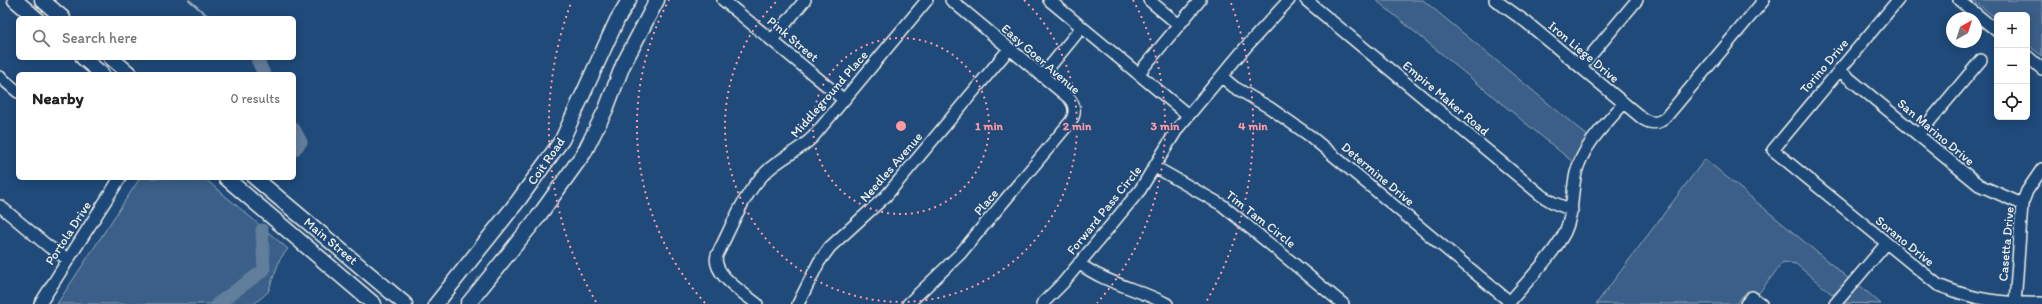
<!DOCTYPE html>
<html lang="en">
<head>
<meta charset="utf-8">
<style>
  body { margin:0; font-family:Itim,sans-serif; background:#f2f2f2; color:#222 }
  .controls { position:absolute; right:12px; top:12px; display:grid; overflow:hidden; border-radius:6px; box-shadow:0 2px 10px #0003 }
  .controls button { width:36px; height:36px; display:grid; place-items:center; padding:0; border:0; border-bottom:1px solid #e0e0e0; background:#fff; color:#222; font:20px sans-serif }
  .compass { position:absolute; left:1946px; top:12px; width:36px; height:36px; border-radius:50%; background:#fff; box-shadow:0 2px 10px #0003; rotate:39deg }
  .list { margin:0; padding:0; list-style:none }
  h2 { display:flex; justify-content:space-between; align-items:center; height:52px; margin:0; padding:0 16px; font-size:17px }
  h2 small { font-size:13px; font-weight:400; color:#767676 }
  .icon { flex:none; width:22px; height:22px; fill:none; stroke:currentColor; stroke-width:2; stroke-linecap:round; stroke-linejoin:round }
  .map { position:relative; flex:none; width:2042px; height:304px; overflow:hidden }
  .search { position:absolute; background:#fff; box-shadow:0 2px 10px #0003; left:16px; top:16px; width:280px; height:44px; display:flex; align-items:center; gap:10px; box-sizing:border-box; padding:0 14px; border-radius:6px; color:#767676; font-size:15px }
  .panel { position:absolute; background:#fff; box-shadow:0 2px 10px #0003; left:16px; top:72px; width:280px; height:108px; border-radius:6px }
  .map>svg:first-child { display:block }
</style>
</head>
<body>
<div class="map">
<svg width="2042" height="304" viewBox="0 0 2042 304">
  <rect width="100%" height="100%" fill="#1f4a7a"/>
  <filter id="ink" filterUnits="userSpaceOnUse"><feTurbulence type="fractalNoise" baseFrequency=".025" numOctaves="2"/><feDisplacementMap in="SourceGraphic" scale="8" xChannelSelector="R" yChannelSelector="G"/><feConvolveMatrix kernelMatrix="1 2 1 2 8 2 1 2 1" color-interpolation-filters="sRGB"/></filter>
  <g filter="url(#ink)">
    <path fill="#3a5f88" stroke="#97a8b8" d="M1376 0H1423L1589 137 1574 163Z
      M1973 0H2042V56L2027 44V15H1997V19Z
      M1705 159 1849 279 1833 295 1796 264 1783 262 1759 293 1747 291 1736 304H1596Z
      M140 178H204L288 249 280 259 268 292 254 304H57Z
      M1858 284 1881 304 1842 303Z"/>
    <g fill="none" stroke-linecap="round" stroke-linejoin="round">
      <path stroke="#9cacbb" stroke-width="2" d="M189 0 210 18
        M256 58 257 59"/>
      <path stroke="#627e9d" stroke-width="13" d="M257 59 264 74
        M294 129 301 142 294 150
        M217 304 264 270 262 230"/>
      <g stroke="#f4f1e8" stroke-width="14">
        <path id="minor" d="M723 0 844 100
          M1049 0 1188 115
          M1149 0 1179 25
          M1306 0 1542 196 1554 203 1572 210
          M1495 0 1526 22 1643 119C1651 124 1659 124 1666 117L1764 0
          M1898 0 1773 150 1938 285C1974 300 2003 304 2042 303
          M1959 0 1997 31
          M772 40 805 0
          M2027 56 2042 69
          M1581 67 1637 0
          M1839 70 1979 185 2022 204
          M1138 74 1200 0
          M1042 76 1082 27
          M0 77 18 92
          M1222 77 1234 87 1270 108 1310 136 1510 302
          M1918 135 1981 60
          M1155 167 1222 205 1343 304
          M0 206 49 247 68 259
          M1079 263C1104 283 1139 289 1167 304
          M40 304 120 178
          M757 304C744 293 711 274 717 255 731 228 743 194 766 172 780 158 799 151 813 137L927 0
          M798 304 819 262 830 247 886 196 1009 49
          M908 304 960 254 1071 121C1076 113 1075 105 1069 98L951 0
          M1042 304 1063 283 1140 190 1178 128 1245 48 1289 0
          M1508 304C1526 282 1552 257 1565 232 1574 213 1571 193 1576 173 1583 145 1606 124 1624 103
          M1746 304 1752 297 1761 304
          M1835 304 1886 244
          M2015 304 2022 204 2027 191 2042 169"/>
      </g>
      <g stroke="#f4f1e8" stroke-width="17">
        <path id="major" d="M15 0 36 18
          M42 0 63 18
          M83 58 102 74
          M111 58 130 74
          M226 178 374 304
          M255 178 405 304
          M436 304 518 201 562 140 617 20 629 0
          M468 304 538 217 584 153 606 109 623 65 657 0"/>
      </g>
      <use href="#minor" stroke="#1f4a7a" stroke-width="11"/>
      <use href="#major" stroke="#1f4a7a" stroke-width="14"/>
    </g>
  </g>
  <g fill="none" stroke="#ff9aa2" stroke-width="2" stroke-dasharray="2 4">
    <circle cx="901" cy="126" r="88"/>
    <path d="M1024 0A176 176 0 1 1 778 0"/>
    <path d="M705 303A264 264 0 0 1 669 0M1133 0A264 264 0 0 1 1097 303"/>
    <path d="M596 302A352 352 0 0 1 571 3M1231 3A352 352 0 0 1 1206 302"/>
  </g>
  <g text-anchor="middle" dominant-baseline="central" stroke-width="3.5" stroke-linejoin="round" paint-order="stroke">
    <g font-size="13" fill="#f4f1e8" stroke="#1f4a7a">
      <text transform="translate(793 39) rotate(40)">Pink Street</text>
      <text transform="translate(1584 52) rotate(40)">Iron Liege Drive</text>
      <text transform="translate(1041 59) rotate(41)">Easy Goer Avenue</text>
      <text transform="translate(1824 66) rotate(-50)">Torino Drive</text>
      <text transform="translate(829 94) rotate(-49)">Middleground Place</text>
      <text transform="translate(1446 98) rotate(40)">Empire Maker Road</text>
      <text transform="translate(1936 132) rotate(40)">San Marino Drive</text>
      <text transform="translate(546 161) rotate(-55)">Coit Road</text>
      <text transform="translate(891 167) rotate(-49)">Needles Avenue</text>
      <text transform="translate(1378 174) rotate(40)">Determine Drive</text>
      <text transform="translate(986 202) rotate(-50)">Place</text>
      <text transform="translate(1104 210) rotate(-51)">Forward Pass Circle</text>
      <text transform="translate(1261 219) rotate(38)">Tim Tam Circle</text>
      <text transform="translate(68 233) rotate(-57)">Portola Drive</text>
      <text transform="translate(331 241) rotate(40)">Main Street</text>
      <text transform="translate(1905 241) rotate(39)">Sorano Drive</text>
      <text transform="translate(2006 244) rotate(-85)">Casetta Drive</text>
    </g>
  </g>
  <circle cx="901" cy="126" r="6" fill="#ff9aa2" stroke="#1f4a7a" stroke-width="2"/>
  <g font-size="12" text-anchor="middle" font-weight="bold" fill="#ff9aa2" stroke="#1f4a7a" stroke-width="3.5" stroke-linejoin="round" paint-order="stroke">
    <text x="989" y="130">1 min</text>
    <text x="1077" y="130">2 min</text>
    <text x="1165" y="130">3 min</text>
    <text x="1253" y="130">4 min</text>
  </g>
</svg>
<div class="controls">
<button>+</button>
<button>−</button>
<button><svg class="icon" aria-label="locate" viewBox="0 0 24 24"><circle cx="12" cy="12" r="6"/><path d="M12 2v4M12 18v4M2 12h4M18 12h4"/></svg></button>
</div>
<svg class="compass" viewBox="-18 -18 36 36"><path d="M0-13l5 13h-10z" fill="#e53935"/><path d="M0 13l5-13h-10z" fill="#767676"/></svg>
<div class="search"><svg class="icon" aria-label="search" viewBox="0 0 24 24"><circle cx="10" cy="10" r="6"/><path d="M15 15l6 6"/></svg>Search here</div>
<section class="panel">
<h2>Nearby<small>0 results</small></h2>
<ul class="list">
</ul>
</section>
</div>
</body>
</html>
